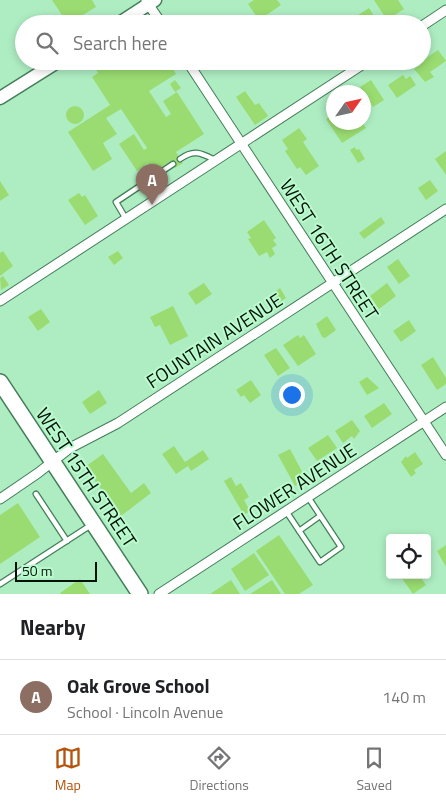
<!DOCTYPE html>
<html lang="en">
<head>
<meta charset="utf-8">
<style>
  body { margin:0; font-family:"Titillium Web",sans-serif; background:#f2f2f2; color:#202124 }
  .controls { position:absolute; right:15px; bottom:15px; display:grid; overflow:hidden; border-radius:5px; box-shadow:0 2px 8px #0003 }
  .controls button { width:45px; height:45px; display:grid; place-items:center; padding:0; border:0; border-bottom:1px solid #e0e0e0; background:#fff; color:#202124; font:25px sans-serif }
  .compass { position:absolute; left:326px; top:85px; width:45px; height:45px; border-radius:50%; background:#fff; box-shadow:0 2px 8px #0003; rotate:56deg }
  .scale { position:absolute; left:15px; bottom:12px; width:82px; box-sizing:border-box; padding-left:5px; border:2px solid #001306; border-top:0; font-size:14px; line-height:18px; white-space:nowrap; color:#001306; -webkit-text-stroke:4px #bbfacf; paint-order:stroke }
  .you { position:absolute; left:291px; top:394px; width:18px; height:18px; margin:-12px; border:4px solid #fff; border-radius:50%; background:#1a73e8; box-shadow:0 0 0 8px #1a73e833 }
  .badge { display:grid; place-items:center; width:32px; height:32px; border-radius:50%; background:#b45309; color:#fff; font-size:16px; font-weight:700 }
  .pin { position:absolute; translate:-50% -41px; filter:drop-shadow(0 1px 2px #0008) }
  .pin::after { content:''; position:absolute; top:26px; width:18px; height:15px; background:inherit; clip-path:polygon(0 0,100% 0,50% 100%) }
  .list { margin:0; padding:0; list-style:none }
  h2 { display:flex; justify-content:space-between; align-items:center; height:65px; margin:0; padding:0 20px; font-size:21px }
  h2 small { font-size:16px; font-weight:400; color:#757577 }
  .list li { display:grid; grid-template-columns:32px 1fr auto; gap:15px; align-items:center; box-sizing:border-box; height:75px; padding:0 20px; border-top:1px solid #e0e0e0 }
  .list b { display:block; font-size:19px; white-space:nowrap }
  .list p { margin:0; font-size:16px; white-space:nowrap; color:#757577 }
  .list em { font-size:16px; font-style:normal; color:#757577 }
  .icon { flex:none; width:28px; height:28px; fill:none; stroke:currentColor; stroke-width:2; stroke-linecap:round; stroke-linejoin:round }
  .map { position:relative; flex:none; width:446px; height:594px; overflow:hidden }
  .search { position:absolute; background:#fff; box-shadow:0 2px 8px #0003; left:15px; right:15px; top:15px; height:55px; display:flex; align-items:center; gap:12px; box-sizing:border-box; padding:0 18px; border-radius:28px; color:#757577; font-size:19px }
  .sheet { height:140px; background:#fff }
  nav { display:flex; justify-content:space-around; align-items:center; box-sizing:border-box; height:70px; border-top:1px solid #e0e0e0; background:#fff; font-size:14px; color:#757577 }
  nav a { display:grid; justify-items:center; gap:2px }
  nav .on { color:#b45309 }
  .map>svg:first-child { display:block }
</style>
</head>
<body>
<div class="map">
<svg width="446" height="594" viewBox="0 0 446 594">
  <rect width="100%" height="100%" fill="#aeedc2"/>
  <path fill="#9adc71" d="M52 0H92L96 7 68 24Z
    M254 0H277L281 5 259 20 248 4Z
    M374 0H398L404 9 387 20Z
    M369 8 378 22 348 24 347 22Z
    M24 40V57L16 45Z
    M438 50 446 61 430 72 434 77 425 82 414 69 420 65 419 63Z
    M101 61H168L176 74 149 91 166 117 171 114 163 101 177 92 204 134 176 152 183 163 175 168 171 161 153 172 148 163 137 171 119 144 134 134 144 150 147 148 121 109 106 118 117 134 103 143 112 159 93 171 68 132 110 105 92 77 98 73 94 66Z
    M403 75 406 79 410 76 416 85 397 98 388 85Z
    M175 80 181 88 175 92 170 84Z
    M371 80 384 100 373 107 360 87Z
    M245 91 255 105 259 103 268 116 255 125 236 97Z
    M66 115a9 9 0 1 1 18 0a9 9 0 1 1-18 0Z
    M334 114V122H362L366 128 342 143 326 119Z
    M299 128 307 139 303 142 319 166 306 175 300 167 297 169 285 151 288 149 282 140Z
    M355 147 356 150 359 149 365 159 358 163 350 150Z
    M446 151V175L435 159Z
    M430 180 438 191 426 200 418 188Z
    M0 181 9 195 0 201Z
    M79 193 82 197 85 195 98 216 85 225 68 200Z
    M381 217 385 223 364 239 359 233Z
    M264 220 276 238 273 240 277 245 272 248 275 254 270 258 267 252 259 256 248 239 251 238 247 232Z
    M3 251 13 266 0 276V253Z
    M118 251 123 258 114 265 108 257Z
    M398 259 410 276 399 284 387 267Z
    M3 276 9 285 1 290 0 278Z
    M204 283 212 294 196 305 188 293Z
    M387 283 396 296 379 309 370 296Z
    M280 288 286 298 275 305 269 296Z
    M173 306 188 336 170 345 160 325 155 327 150 317Z
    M41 309 50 322 38 331 28 317Z
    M327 316 336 330 325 338 322 337 316 324Z
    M409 320 416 331 401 342 393 331Z
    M298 335 300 338 304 335 316 354 298 366 283 345Z
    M276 348 290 368 278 376 264 355Z
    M433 357 446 378V384L437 390 421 365Z
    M367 377 379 388 367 395 359 382Z
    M251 380 261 395 250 403 244 395 241 397 236 390Z
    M99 390 107 403 90 414 82 402Z
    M384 403 392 414 372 428 364 416Z
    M352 420 360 431 354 439 352 436 343 443 335 431Z
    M328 435 337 448 317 461 308 448Z
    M174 446 185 462 203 450 209 459 191 471 188 466 176 474 162 454Z
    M290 449 306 479 295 486 278 455Z
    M415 452 423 464 414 470 416 473 411 477 401 462 406 456 407 458Z
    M103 454 131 493 144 483 151 493 121 516 85 467Z
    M231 477 236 486 241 483 249 497 244 500 250 511 244 515 224 481Z
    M18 503 40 537 0 564V515Z
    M279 535 313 585 299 594H285L256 551Z
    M446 545V567L437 551Z
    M254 553 269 575 245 591 231 569Z
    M403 575H419L426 585 413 594 401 577Z
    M80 579 90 594H61L60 593Z
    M231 580 240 594H210Z
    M272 580 281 594H250Z"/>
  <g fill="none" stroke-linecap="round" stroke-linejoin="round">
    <g stroke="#427e58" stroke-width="7">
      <path id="service" d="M180 159C194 149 201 153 215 160
        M126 219 116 202 173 164
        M36 494 67 541
        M286 511 320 562 341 547 308 497
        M299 531 320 516
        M0 584 91 525"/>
    </g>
    <g stroke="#427e58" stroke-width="11">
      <path id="minor" d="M146 1 162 24
        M422 26 446 10
        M187 61 446 455
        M0 301 368 61
        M0 499 38 473 70 448 118 423 446 209
        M159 594 446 407"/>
    </g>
    <g stroke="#427e58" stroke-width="15">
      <path id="secondary" d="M118 24 155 0
        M0 98 59 61"/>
    </g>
    <g stroke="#427e58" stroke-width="18">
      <path id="trunk" d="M0 382 140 594"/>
    </g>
    <use href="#service" stroke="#fff" stroke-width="4.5"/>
    <use href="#minor" stroke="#fff" stroke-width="9"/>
    <use href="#secondary" stroke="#fff" stroke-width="12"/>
    <use href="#trunk" stroke="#fff" stroke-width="15"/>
  </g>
  <g text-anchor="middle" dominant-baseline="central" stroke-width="4" stroke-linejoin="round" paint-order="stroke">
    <g font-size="19" fill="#001306" stroke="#bbfacf">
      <text transform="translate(330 249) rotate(57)">WEST 16TH STREET</text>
      <text transform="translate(214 340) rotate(-33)">FOUNTAIN AVENUE</text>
      <text transform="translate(87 477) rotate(56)">WEST 15TH STREET</text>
      <text transform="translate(294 486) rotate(-33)">FLOWER AVENUE</text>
    </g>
  </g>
</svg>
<div class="controls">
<button><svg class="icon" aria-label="locate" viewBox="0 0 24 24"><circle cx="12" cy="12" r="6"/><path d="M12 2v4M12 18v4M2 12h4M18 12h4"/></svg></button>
</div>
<svg class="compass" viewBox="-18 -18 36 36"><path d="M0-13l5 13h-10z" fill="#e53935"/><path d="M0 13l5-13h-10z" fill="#757577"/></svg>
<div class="scale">50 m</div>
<div class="you"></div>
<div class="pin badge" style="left:152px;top:205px;background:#8d6e63">A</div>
<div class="search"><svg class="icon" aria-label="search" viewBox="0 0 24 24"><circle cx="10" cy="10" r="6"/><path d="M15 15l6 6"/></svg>Search here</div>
</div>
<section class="sheet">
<h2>Nearby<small></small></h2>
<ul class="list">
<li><span class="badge" style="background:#8d6e63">A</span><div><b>Oak Grove School</b><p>School · Lincoln Avenue</p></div><em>140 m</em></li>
</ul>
</section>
<nav>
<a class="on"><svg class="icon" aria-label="map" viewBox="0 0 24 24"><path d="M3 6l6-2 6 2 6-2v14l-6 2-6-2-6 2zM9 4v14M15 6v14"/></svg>Map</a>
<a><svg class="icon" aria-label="directions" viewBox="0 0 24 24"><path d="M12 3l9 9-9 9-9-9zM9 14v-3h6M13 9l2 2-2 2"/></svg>Directions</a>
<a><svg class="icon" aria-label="saved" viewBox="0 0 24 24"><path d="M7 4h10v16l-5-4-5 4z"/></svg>Saved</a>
</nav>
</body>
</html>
